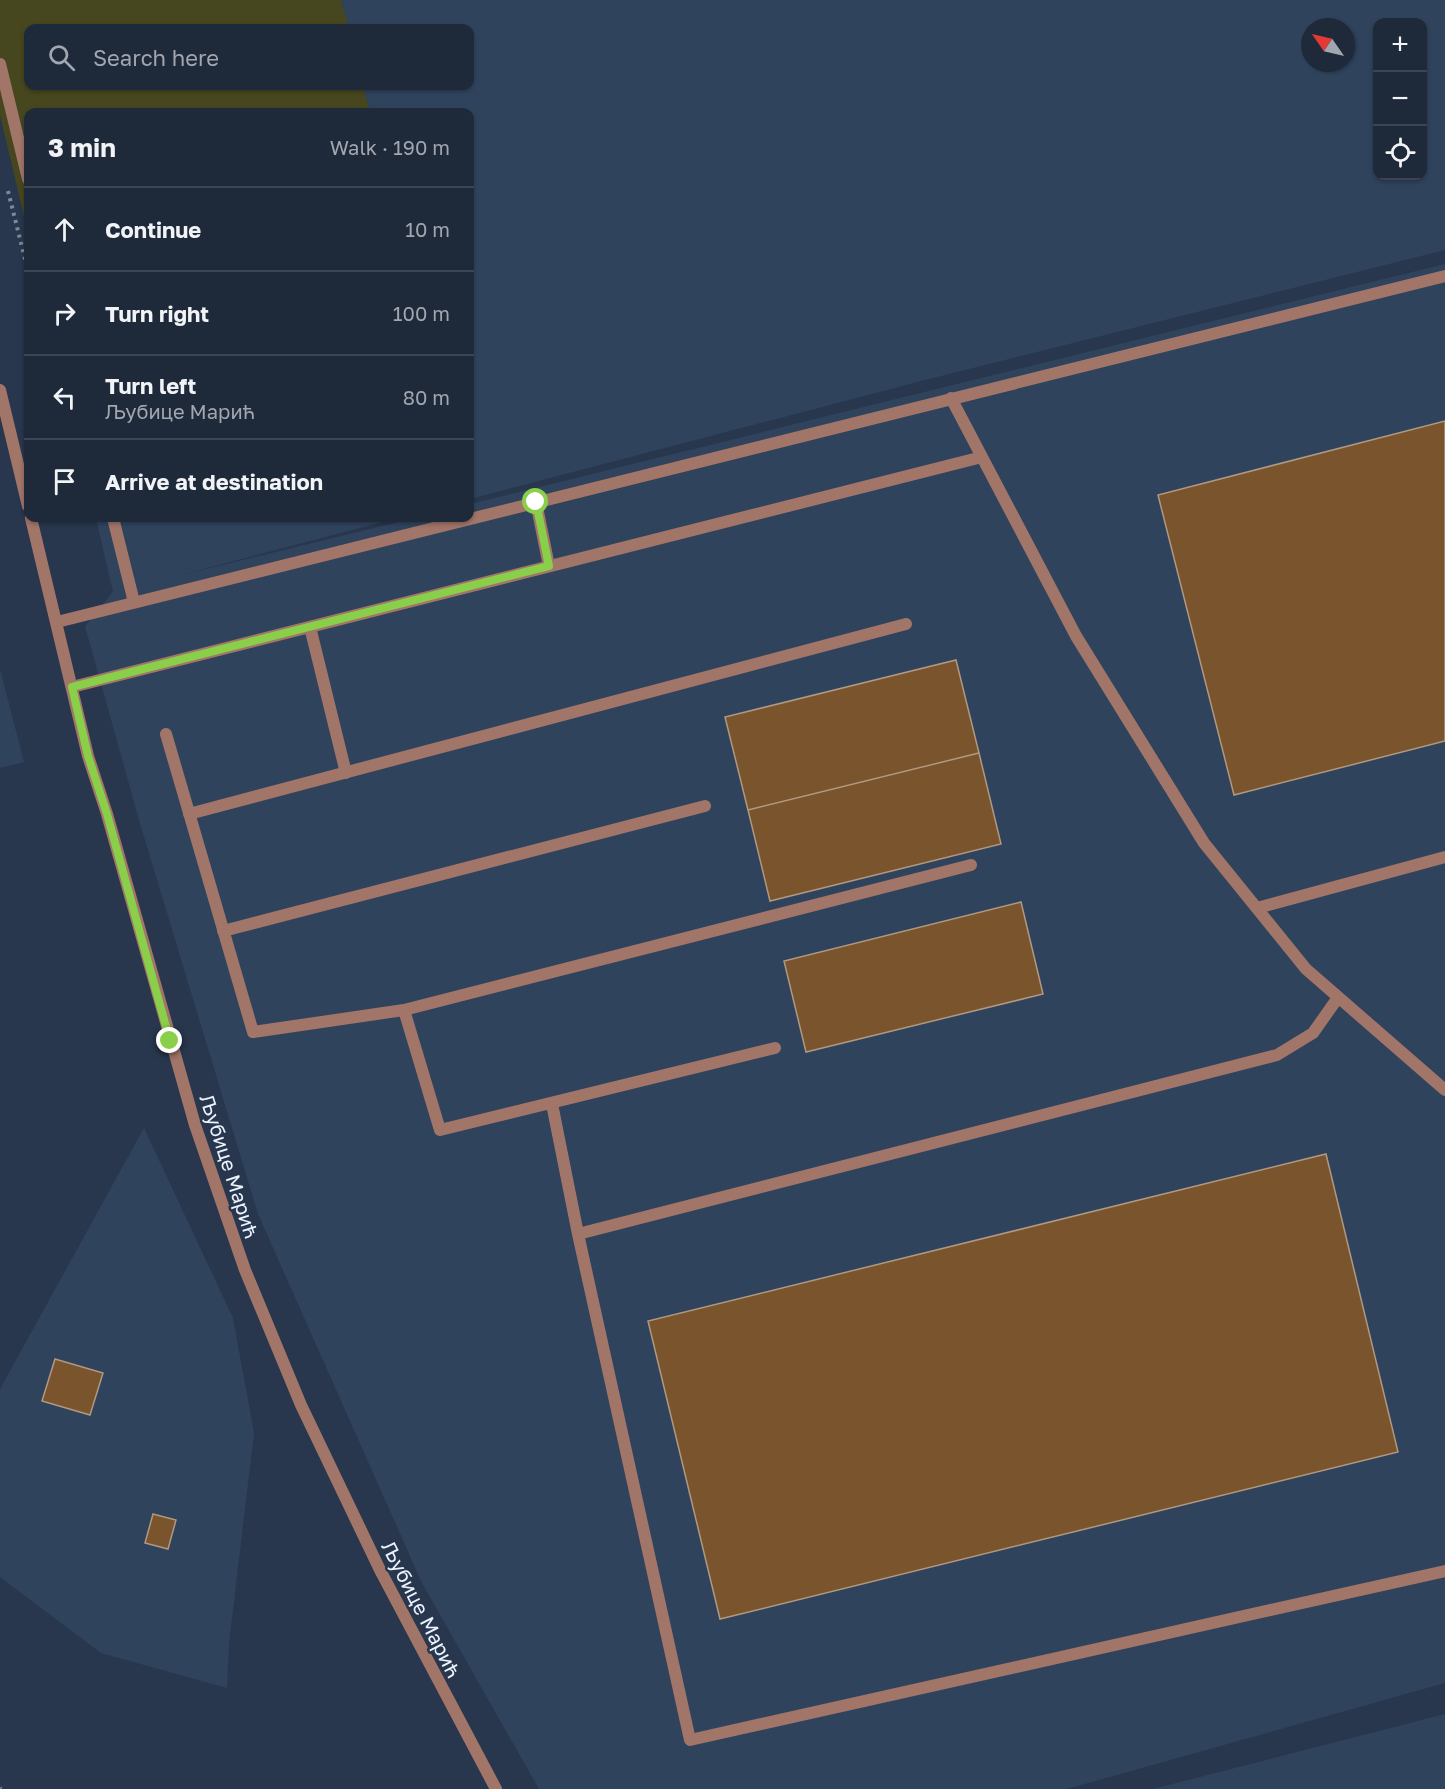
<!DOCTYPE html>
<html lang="en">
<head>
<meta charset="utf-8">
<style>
  body { margin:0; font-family:"Golos Text",sans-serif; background:#2b3545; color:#f1f3f6 }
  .controls { position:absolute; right:18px; top:18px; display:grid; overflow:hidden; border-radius:12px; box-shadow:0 2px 4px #0004 }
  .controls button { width:54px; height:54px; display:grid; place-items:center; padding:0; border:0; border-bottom:2px solid #3c4554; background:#1e293a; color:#f1f3f6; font:30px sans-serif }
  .compass { position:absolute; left:1301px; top:18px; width:54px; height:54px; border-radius:50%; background:#1e293a; box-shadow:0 2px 4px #0004; rotate:304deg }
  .stop { position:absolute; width:18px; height:18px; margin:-14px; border:4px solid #89cf49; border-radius:50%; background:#fff }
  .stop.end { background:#89cf49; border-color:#fff; box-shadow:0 2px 6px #0008 }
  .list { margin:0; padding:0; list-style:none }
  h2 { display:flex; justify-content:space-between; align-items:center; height:78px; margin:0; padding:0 24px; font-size:26px }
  h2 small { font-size:20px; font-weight:400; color:#a1a6af }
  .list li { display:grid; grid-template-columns:39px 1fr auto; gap:18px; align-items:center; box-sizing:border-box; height:84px; padding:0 24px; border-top:2px solid #3c4554 }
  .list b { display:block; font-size:22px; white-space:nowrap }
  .list p { margin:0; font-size:20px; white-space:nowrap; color:#a1a6af }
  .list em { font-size:20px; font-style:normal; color:#a1a6af }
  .icon { flex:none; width:33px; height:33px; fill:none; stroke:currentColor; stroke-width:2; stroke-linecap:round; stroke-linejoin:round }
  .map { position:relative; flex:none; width:1445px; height:1789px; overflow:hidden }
  .search { position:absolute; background:#1e293a; box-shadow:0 2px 4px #0004; left:24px; top:24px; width:450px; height:66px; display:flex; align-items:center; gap:15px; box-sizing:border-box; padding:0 21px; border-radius:12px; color:#a1a6af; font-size:22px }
  .panel { position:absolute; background:#1e293a; box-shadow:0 2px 4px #0004; left:24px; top:108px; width:450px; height:414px; border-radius:12px }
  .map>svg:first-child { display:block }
</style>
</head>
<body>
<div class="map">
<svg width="1445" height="1789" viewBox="0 0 1445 1789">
  <rect width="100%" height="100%" fill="#28374d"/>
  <path fill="#30435d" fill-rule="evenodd" d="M341 0H1445V250L925 380 470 499V112H370L363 86H470V28H349ZM1378 22H1422V176H1378ZM1310 27H1346V63H1310Z
    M1445 264V1683L1067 1789H539L422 1583 258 1214 139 820 85 626 113 592 96 518H398L177 576 415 518H470V504Z
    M0 669 24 762 0 768Z
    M144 1128 233 1318 254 1433 229 1643 227 1688 101 1653 0 1577V1389Z
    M1445 1714V1789H1153Z"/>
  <path fill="#46471f" d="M0 0H341L349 28H28V86H363L370 112H28V233L0 115Z"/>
  <path fill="#79542d" stroke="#b09881" stroke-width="1.5" d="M1445 421V741L1234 795 1158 495Z
    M956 660 979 753 748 810 725 717Z
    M979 753 1001 844 770 901 748 810Z
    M1021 902 1043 994 806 1052 784 961Z
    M1326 1154 1398 1452 720 1619 648 1321Z
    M55 1359 103 1373 90 1415 42 1401Z
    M153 1514 176 1520 168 1549 145 1543Z"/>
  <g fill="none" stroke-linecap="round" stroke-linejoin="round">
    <path stroke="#7d899a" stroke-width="4" stroke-dasharray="3 4.5" stroke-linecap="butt" d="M8 191 28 271
      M0 1788 1 1789"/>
    <path stroke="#a27569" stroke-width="12" d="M0 64 28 179
      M951 398 1076 636 1204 843 1306 969 1445 1090
      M536 502 549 566
      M113 518 134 602
      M57 622 1445 276
      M310 627 346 773
      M72 687 982 457
      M166 734 253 1032 404 1010 971 865
      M189 814 906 624
      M1257 908 1445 857
      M223 931 705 806
      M404 1010 440 1130 775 1048
      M552 1104 578 1234 690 1740 1445 1571
      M578 1234 1277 1055 1313 1033 1337 999"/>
    <path stroke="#a27569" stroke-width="12" d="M0 390 28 506
      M31 518 88 756 107 814 195 1125 245 1270 301 1405 380 1570 496 1789"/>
  </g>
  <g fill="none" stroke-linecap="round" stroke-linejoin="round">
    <path stroke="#89cf49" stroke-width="8" d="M170 1041 107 814 88 756 72 687 549 566 536 502"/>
  </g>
  <g text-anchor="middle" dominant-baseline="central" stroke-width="5" stroke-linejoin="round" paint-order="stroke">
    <g font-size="20" fill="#ebf3fe" stroke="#28374d">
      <text transform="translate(230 1166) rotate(72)">Љубице Марић</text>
      <text transform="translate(422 1609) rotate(63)">Љубице Марић</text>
    </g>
  </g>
</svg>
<div class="controls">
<button>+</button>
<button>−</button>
<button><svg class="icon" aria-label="locate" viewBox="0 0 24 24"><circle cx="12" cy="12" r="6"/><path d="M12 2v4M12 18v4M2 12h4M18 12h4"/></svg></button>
</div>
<svg class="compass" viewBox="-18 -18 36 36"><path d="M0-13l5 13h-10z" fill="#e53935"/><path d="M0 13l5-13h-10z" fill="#a1a6af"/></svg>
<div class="stop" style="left:536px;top:502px"></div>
<div class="stop end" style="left:170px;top:1041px"></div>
<div class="search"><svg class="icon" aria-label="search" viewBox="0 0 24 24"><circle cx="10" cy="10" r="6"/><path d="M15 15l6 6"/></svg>Search here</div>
<section class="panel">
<h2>3 min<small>Walk · 190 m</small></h2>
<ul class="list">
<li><svg class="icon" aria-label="ahead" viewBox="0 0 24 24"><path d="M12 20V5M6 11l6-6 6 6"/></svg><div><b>Continue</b></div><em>10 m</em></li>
<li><svg class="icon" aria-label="right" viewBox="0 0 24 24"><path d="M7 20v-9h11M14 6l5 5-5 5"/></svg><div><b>Turn right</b></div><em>100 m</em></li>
<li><svg class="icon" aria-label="left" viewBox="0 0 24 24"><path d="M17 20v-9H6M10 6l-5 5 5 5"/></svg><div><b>Turn left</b><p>Љубице Марић</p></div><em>80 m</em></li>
<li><svg class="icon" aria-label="arrive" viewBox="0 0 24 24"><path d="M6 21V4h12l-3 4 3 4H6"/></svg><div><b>Arrive at destination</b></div></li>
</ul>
</section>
</div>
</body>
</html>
